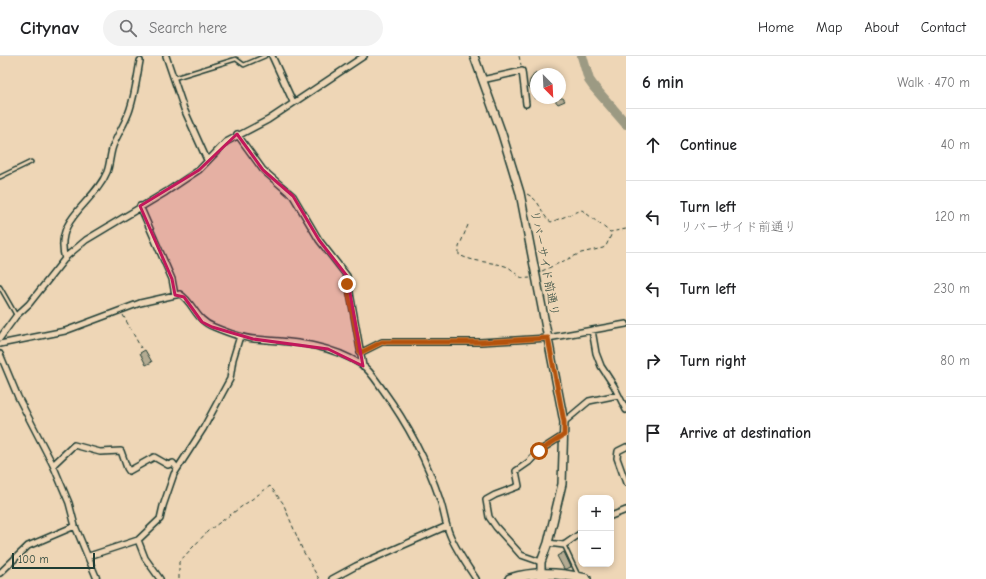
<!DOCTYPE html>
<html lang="en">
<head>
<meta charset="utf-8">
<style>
  body { margin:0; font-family:"Comic Neue","Klee One",sans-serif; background:#f2f2f2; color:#202124 }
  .controls { position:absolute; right:12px; bottom:12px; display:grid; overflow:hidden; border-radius:8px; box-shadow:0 2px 6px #0003 }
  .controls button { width:36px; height:36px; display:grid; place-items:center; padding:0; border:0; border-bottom:1px solid #e0e0e0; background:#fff; color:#202124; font:20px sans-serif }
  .compass { position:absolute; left:530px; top:12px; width:36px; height:36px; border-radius:50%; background:#fff; box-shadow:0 2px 6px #0003; rotate:156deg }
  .scale { position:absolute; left:12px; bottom:10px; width:83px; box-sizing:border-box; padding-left:4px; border:2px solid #1f3d34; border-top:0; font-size:11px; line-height:14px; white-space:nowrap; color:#1f3d34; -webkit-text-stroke:3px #eed6b6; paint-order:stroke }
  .stop { position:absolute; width:12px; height:12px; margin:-9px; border:3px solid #b45309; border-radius:50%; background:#fff }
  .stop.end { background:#b45309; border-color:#fff; box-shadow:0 1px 4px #0008 }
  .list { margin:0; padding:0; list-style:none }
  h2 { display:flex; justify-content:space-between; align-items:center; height:52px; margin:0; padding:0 16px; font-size:17px }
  h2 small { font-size:13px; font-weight:400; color:#757577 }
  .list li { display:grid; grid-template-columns:26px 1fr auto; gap:12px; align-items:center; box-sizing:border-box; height:72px; padding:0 16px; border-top:1px solid #e0e0e0 }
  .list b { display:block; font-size:15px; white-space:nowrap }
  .list p { margin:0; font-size:13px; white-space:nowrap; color:#757577 }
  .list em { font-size:13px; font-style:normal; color:#757577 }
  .icon { flex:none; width:22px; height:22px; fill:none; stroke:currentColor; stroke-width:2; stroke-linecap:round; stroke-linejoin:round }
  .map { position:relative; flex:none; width:626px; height:523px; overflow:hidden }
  header { display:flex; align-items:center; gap:24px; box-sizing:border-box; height:56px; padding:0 20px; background:#fff; border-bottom:1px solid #e0e0e0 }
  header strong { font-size:19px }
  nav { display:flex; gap:22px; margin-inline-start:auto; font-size:14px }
  .search { width:280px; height:36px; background:#f2f2f2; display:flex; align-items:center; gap:10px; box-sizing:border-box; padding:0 14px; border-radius:22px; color:#757577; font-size:15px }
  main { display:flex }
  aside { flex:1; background:#fff }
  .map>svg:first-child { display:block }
</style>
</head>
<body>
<header>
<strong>Citynav</strong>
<div class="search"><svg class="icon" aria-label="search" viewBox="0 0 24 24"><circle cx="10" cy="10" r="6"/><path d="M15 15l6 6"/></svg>Search here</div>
<nav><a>Home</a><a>Map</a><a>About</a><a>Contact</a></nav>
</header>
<main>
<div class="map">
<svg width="626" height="523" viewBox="0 0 626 523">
  <rect width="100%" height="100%" fill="#eed6b6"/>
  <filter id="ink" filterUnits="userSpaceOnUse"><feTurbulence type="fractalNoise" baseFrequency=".025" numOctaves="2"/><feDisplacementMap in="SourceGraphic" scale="8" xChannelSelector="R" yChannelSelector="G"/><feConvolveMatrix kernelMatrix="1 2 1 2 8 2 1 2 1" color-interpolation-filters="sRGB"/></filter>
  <g filter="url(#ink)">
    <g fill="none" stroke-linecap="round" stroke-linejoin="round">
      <path stroke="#9c9a83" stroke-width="10" d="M582 0 589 24 594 31 626 68"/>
    </g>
    <path fill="#b4ab92" stroke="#1f3d34" d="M536 16V43L529 30 530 24Z
      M553 42H563L565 45 558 48Z
      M145 294 152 306 146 309 140 297Z
      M564 496 571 511 566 513H564L557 500Z"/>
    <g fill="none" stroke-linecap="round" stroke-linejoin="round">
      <g stroke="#1f3d34" stroke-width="5.5">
        <path id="lane" d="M174 22 236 3 244 9 265 0
          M0 121 31 106
          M0 231 16 259
          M564 489 578 519"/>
      </g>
      <g stroke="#1f3d34" stroke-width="8">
        <path id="street" d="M166 0 184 53 207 104
          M272 0 293 46
          M482 24 522 15 526 48
          M237 78 263 114 293 140 319 184 347 220 363 310
          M140 150 172 223 175 239
          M65 203C53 162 94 148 107 116 110 108 110 98 113 90 118 77 126 66 130 53 135 38 137 21 140 5
          M592 274 596 297 601 310 614 330 626 354
          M0 282 16 260 29 248 67 200 86 184 166 136 199 114 226 86 268 64 364 0
          M0 288 65 275 140 247 180 238C194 247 195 264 214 271 226 276 241 282 254 283 291 286 329 287 362 309 370 314 377 326 383 334 407 367 427 405 440 444 444 455 445 468 450 479 456 494 467 509 476 523
          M360 297 382 286H480L548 282 626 268
          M0 298 18 341 53 409 69 447 75 470 97 523
          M564 366 589 345 618 339
          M626 391 618 395 617 402 626 427
          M53 409 74 389 100 396 121 395 127 412 129 415 154 401 168 409 173 407 177 412
          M611 460 626 454
          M138 484 145 502 160 523
          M548 487 564 489 581 477
          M89 500 138 484 160 463 163 450 174 418 203 373 230 323 233 303 240 280
          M541 506 521 499 496 471 489 461 486 444 495 439 519 430 516 415 529 406 539 395 564 379
          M0 517 28 490 75 470
          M332 523 356 510 447 470"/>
      </g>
      <g stroke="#1f3d34" stroke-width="10">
        <path id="secondary" d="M474 0 502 78 520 137 564 366 562 428 548 487 541 506V523"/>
      </g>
      <g stroke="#1f3d34" stroke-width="12">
        <path id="highway" d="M510 523C535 515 561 517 586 523"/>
      </g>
      <path stroke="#1f3d34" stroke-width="1" stroke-dasharray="4 3" stroke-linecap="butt" d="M519 0 521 9
        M527 138C543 146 540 159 551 166L582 154 610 176 626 173
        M468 169 459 191V199C476 207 489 205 505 210 516 213 515 224 530 222
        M542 215 581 197 603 192 606 190 612 177
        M123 259 141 292
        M179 523V506L208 475 270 430 283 447 303 495 319 523"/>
      <use href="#lane" stroke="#eed6b6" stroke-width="2.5"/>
      <use href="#street" stroke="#eed6b6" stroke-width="5"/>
      <use href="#secondary" stroke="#eed6b6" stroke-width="7"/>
      <use href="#highway" stroke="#eed6b6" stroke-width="9"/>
    </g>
  </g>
  <g fill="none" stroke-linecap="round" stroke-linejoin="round" filter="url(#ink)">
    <path stroke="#b45309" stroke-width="5" d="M347 228 360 297 382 286H480L548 282 564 366V379L539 395"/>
  </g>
  <path fill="#c2185b" fill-opacity="0.2" stroke="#c2185b" stroke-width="3" stroke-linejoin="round" d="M237 78 263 114 293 140 319 184 347 220 363 310 328 293 253 283 212 271 202 266 184 241 175 239 172 223 140 150 199 114Z"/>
  <g text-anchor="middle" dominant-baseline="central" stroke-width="3" stroke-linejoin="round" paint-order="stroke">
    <g font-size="12" fill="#1f3d34" stroke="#eed6b6">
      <text transform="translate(545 207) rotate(79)">リバーサイド前通り</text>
    </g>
  </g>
</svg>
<div class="controls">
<button>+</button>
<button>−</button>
</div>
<svg class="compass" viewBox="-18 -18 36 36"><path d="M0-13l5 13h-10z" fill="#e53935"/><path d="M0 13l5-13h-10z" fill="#757577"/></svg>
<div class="scale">100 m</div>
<div class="stop" style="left:539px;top:395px"></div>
<div class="stop end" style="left:347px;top:228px"></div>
</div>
<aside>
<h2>6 min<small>Walk · 470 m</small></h2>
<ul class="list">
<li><svg class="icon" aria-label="ahead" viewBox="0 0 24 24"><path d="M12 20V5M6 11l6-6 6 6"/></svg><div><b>Continue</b></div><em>40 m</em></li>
<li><svg class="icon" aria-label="left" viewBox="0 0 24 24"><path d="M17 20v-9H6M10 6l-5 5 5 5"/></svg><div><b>Turn left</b><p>リバーサイド前通り</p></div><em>120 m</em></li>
<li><svg class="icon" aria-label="left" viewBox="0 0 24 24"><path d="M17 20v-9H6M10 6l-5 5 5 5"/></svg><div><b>Turn left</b></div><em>230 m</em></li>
<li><svg class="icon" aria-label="right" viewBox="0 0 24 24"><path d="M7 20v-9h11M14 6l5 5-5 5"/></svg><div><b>Turn right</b></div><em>80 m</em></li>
<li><svg class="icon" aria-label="arrive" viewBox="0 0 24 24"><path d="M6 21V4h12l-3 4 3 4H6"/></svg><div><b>Arrive at destination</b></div></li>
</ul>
</aside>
</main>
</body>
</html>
